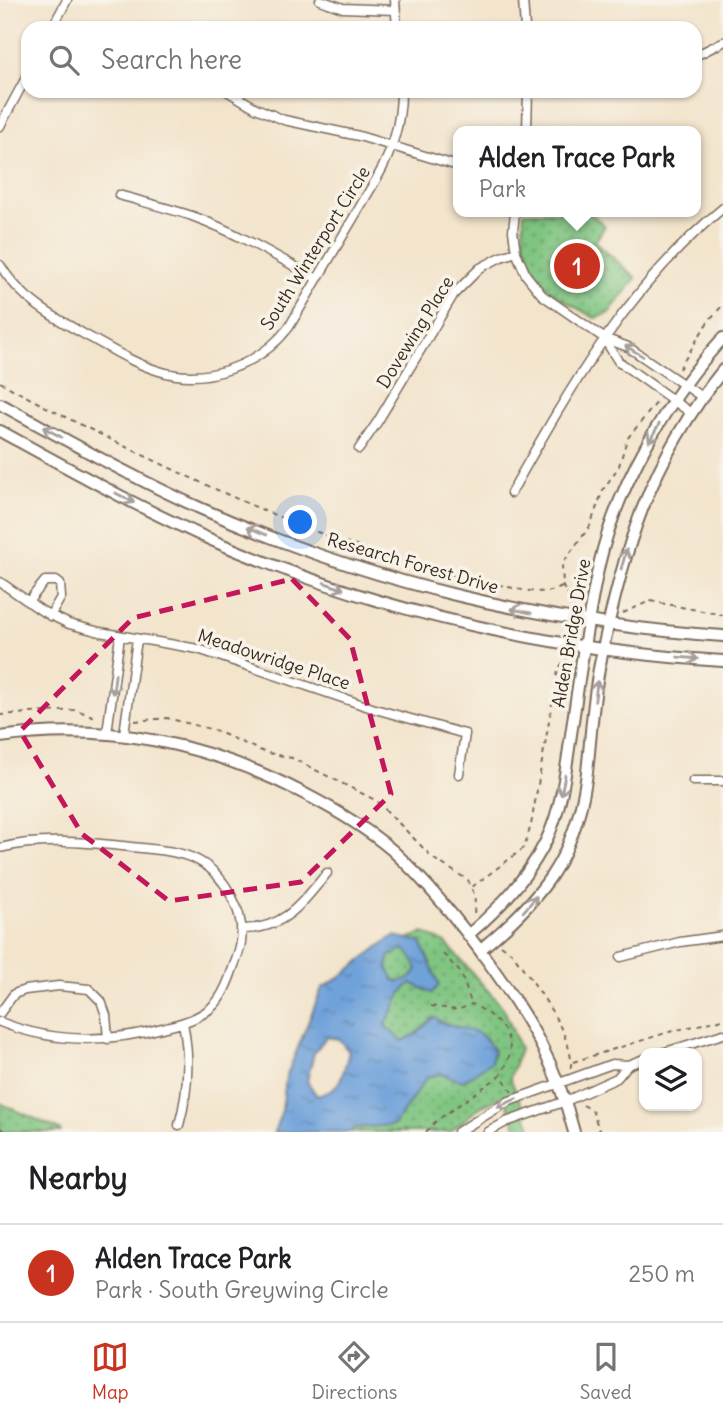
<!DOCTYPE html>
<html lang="en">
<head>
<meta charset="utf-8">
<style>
  body { margin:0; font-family:Delius,sans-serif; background:#f6f6f6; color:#202124 }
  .controls { position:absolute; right:21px; bottom:21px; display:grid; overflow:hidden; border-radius:14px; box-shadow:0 2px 5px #0004 }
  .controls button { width:63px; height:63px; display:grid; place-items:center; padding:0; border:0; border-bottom:2px solid #e0e0e0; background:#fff; color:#202124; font:35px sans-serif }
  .you { position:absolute; left:301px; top:523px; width:24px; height:24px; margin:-18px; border:5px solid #fff; border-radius:50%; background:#1a73e8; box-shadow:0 0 0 10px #1a73e833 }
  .badge { display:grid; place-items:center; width:46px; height:46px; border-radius:50%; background:#c8321e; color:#fff; font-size:23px; font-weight:700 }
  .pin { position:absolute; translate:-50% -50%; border:4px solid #fff; box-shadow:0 2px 7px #0006 }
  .popup { position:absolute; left:453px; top:126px; width:248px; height:91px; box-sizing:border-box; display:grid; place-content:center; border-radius:14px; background:#fff; filter:drop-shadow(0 2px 5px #0005); font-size:23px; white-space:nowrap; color:#757577 }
  .popup b { font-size:26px; color:#202124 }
  .popup::after { content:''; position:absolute; left:50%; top:100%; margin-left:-14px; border:14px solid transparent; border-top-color:#fff }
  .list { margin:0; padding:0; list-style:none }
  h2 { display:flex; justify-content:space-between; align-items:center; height:91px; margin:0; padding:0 28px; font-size:30px }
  h2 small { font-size:23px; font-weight:400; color:#757577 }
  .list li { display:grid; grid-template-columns:46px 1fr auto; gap:21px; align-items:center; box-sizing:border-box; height:98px; padding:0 28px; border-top:2px solid #e0e0e0 }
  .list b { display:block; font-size:26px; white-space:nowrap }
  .list p { margin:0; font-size:23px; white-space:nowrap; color:#757577 }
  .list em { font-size:23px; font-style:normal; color:#757577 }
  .icon { flex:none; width:38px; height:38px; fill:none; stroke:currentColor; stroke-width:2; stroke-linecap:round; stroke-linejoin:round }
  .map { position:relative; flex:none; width:723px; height:1132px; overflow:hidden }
  .search { position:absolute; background:#fff; box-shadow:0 2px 5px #0004; left:21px; right:21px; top:21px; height:77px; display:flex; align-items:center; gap:18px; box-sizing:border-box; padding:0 24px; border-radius:21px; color:#757577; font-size:26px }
  .sheet { height:189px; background:#fff }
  nav { display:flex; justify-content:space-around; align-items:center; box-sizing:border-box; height:98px; border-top:2px solid #e0e0e0; background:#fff; font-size:19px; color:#757577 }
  nav a { display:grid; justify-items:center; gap:4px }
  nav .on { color:#c8321e }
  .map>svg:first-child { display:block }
</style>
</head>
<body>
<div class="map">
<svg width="723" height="1132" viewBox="0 0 723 1132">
  <defs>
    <pattern id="grass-dots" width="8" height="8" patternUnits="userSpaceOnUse" patternTransform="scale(1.75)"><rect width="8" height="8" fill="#7fc581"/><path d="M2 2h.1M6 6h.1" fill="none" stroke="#69a069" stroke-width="1.8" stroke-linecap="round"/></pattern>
    <pattern id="water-ripples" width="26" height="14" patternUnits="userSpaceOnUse" patternTransform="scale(1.75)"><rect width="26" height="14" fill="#6fa2da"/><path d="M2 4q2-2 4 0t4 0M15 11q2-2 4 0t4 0" fill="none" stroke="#5c84b0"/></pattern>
  </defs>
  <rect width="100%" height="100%" fill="#f7f3e8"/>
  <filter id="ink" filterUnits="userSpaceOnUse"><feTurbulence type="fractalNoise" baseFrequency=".0143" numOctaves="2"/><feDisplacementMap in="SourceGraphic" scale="14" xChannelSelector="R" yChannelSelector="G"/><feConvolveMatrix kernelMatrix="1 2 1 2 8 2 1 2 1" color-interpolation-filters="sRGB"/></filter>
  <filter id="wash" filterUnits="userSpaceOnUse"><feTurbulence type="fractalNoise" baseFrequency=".00686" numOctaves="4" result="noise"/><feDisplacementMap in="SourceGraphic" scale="28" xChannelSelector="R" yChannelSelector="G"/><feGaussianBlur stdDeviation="1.57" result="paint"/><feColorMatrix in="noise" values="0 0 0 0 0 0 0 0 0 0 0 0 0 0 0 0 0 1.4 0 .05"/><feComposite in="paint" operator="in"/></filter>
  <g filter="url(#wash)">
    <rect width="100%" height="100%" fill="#f3e4cc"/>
    <path fill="url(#grass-dots)" stroke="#5d7850" stroke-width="2" d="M524 212H589L605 226 595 242 636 278 608 314 595 318C544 290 519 276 524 212Z
      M424 933 446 943 504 1009 520 1049 510 1078 533 1132H518L504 1096 480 1107 450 1132H304L351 1092 382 957 398 942Z
      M0 1103 60 1130 61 1132H0Z"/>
    <path fill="url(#water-ripples)" stroke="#55667c" stroke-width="2" fill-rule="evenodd" d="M395 936 421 942 439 985 432 993 411 983 402 992 385 1026 403 1041 416 1034 434 1017 442 1022 481 1034 494 1050 491 1062 463 1081 440 1074 427 1077 394 1125 354 1128 351 1132H274L282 1110 286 1077 322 988C351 973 368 951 395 936ZM403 949 410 954 417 969 411 978 399 982 393 979 387 967 389 957ZM326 1037 339 1039 349 1052C342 1076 343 1088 317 1096L307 1081 314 1053Z"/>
  </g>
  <g filter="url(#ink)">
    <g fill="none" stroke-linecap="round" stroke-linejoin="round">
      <g stroke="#7b6b5b" stroke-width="11">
        <path id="street" d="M320 0 343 8 395 10
          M395 0 397 28
          M523 0 525 28
          M52 28 67 0
          M695 56 723 42
          M227 91 256 108 284 120 359 136 458 166
          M0 126 28 74
          M527 131 528 91
          M119 195C143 202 168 208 192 216 236 232 276 256 317 279
          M515 212 513 231 516 252 526 275 542 295 604 338 628 347 702 397
          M0 265C22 301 55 318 91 338 113 350 135 364 159 371 206 386 260 365 289 327L377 178C392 152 401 121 401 91
          M604 338 618 361 691 413
          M359 449 378 421 454 294 480 268 501 257 516 252
          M511 493C569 389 629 285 723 208
          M0 582 42 611 69 624 100 632 198 649 375 709 465 734 459 774
          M28 602 45 581H56L60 584 61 597 50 616
          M107 733 120 636
          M124 734 137 639
          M693 781H723
          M0 848C38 838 83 842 122 846 147 849 177 849 199 861 226 876 245 913 241 942 240 951 236 960 233 968 229 980 223 996 214 1005 201 1018 183 1023 166 1027 110 1043 55 1044 0 1022
          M241 929C284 930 302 903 327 873
          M621 957 680 942 723 936
          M0 1013 14 994 25 990 59 986 89 989 101 1001 106 1015 108 1039
          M662 1053 723 1034
          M179 1125C189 1090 190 1058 183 1023
          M458 1132 507 1102 612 1064 628 1065 644 1059
          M488 1132 506 1122 566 1101 617 1078 628 1065"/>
      </g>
      <g stroke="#7b6b5b" stroke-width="14">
        <path id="secondary" d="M0 404C67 440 133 478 202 509 371 583 540 623 723 636
          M0 431C73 471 146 512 223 545 381 612 552 651 723 661
          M0 737C108 722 206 743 303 793 334 809 365 827 392 850 430 885 462 925 492 967 531 1022 557 1066 574 1132
          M468 935C500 908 527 879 546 841 563 806 566 766 572 728 580 673 587 619 599 565 617 486 668 397 723 338
          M480 950C540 900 574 860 586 780 591 742 592 702 600 664 622 552 650 460 723 370"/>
      </g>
      <path stroke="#7b6b5b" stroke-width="2" stroke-dasharray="5 5" stroke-linecap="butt" d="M679 369 709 320 723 305
        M0 382C48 409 97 433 147 457 257 510 369 559 490 583 512 587 541 598 562 587
        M575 607 563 587 562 564 590 526 603 490 619 466 627 439 657 402
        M623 613 650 601 723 615
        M0 715 76 710 98 718
        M135 721 167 718 214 730 264 752 292 758 377 801 434 859 468 880 475 896 474 916
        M472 887 524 848 531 825 557 675 559 668 568 656
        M501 945 512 953C530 978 579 1041 570 1071
        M443 954 461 973 471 1003
        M431 1006 458 1010 472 1004C500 1019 523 1041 501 1074
        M573 1062 669 1032 723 1019
        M583 1105 592 1110 600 1132
        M0 1128 6 1132
        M426 1132 436 1121 501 1075 512 1092"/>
      <use href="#street" stroke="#fff" stroke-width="8"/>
      <use href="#secondary" stroke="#fff" stroke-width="10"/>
    </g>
    <defs><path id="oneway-shaft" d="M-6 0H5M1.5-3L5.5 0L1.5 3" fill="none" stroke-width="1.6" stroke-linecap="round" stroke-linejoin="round" transform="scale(1.75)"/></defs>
    <g stroke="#a79f9a">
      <use href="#oneway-shaft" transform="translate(634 351) rotate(-149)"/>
      <use href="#oneway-shaft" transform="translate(52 432) rotate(-152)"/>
      <use href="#oneway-shaft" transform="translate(654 433) rotate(120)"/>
      <use href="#oneway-shaft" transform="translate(125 498) rotate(28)"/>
      <use href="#oneway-shaft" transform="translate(257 531) rotate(-158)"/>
      <use href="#oneway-shaft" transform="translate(624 559) rotate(-74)"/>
      <use href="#oneway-shaft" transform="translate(334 586) rotate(19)"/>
      <use href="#oneway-shaft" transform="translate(521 611) rotate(-168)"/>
      <use href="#oneway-shaft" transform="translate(688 658) rotate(5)"/>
      <use href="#oneway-shaft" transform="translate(114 684) rotate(97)"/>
      <use href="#oneway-shaft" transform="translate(596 691) rotate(-83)"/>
      <use href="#oneway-shaft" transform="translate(563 785) rotate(101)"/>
      <use href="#oneway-shaft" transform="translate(530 904) rotate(-49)"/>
      <use href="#oneway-shaft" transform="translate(507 1103) rotate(156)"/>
    </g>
  </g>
  <path fill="none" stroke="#c2185b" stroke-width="5" stroke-dasharray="14 9" stroke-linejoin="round" d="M292 579 350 639 391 794 301 882 169 901 82 834 20 731 133 618Z"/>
  <g text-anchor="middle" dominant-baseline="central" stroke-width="7" stroke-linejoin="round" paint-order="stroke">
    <g font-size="18" fill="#3b2a1e" stroke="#f7f3e8">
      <text transform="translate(315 248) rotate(-58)">South Winterport Circle</text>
      <text transform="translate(415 332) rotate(-58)">Dovewing Place</text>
      <text transform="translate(413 563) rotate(16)">Research Forest Drive</text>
      <text transform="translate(571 633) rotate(-80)">Alden Bridge Drive</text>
      <text transform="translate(274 659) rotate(18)">Meadowridge Place</text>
    </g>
  </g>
</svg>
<div class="controls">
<button><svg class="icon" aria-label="layers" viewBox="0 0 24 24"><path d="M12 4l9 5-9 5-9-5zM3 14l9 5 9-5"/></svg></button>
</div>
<div class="you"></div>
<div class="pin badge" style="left:577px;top:266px">1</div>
<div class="popup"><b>Alden Trace Park</b>Park</div>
<div class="search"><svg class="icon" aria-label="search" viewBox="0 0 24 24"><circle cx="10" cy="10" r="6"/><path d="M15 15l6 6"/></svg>Search here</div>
</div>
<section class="sheet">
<h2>Nearby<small></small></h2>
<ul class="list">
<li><span class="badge">1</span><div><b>Alden Trace Park</b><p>Park · South Greywing Circle</p></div><em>250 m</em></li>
</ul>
</section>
<nav>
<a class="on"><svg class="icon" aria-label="map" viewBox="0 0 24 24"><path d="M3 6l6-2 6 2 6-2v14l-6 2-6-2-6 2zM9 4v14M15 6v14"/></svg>Map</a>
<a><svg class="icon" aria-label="directions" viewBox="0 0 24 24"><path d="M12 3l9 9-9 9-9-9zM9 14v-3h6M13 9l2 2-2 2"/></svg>Directions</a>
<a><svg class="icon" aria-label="saved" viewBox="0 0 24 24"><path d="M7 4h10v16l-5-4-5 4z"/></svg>Saved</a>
</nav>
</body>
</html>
